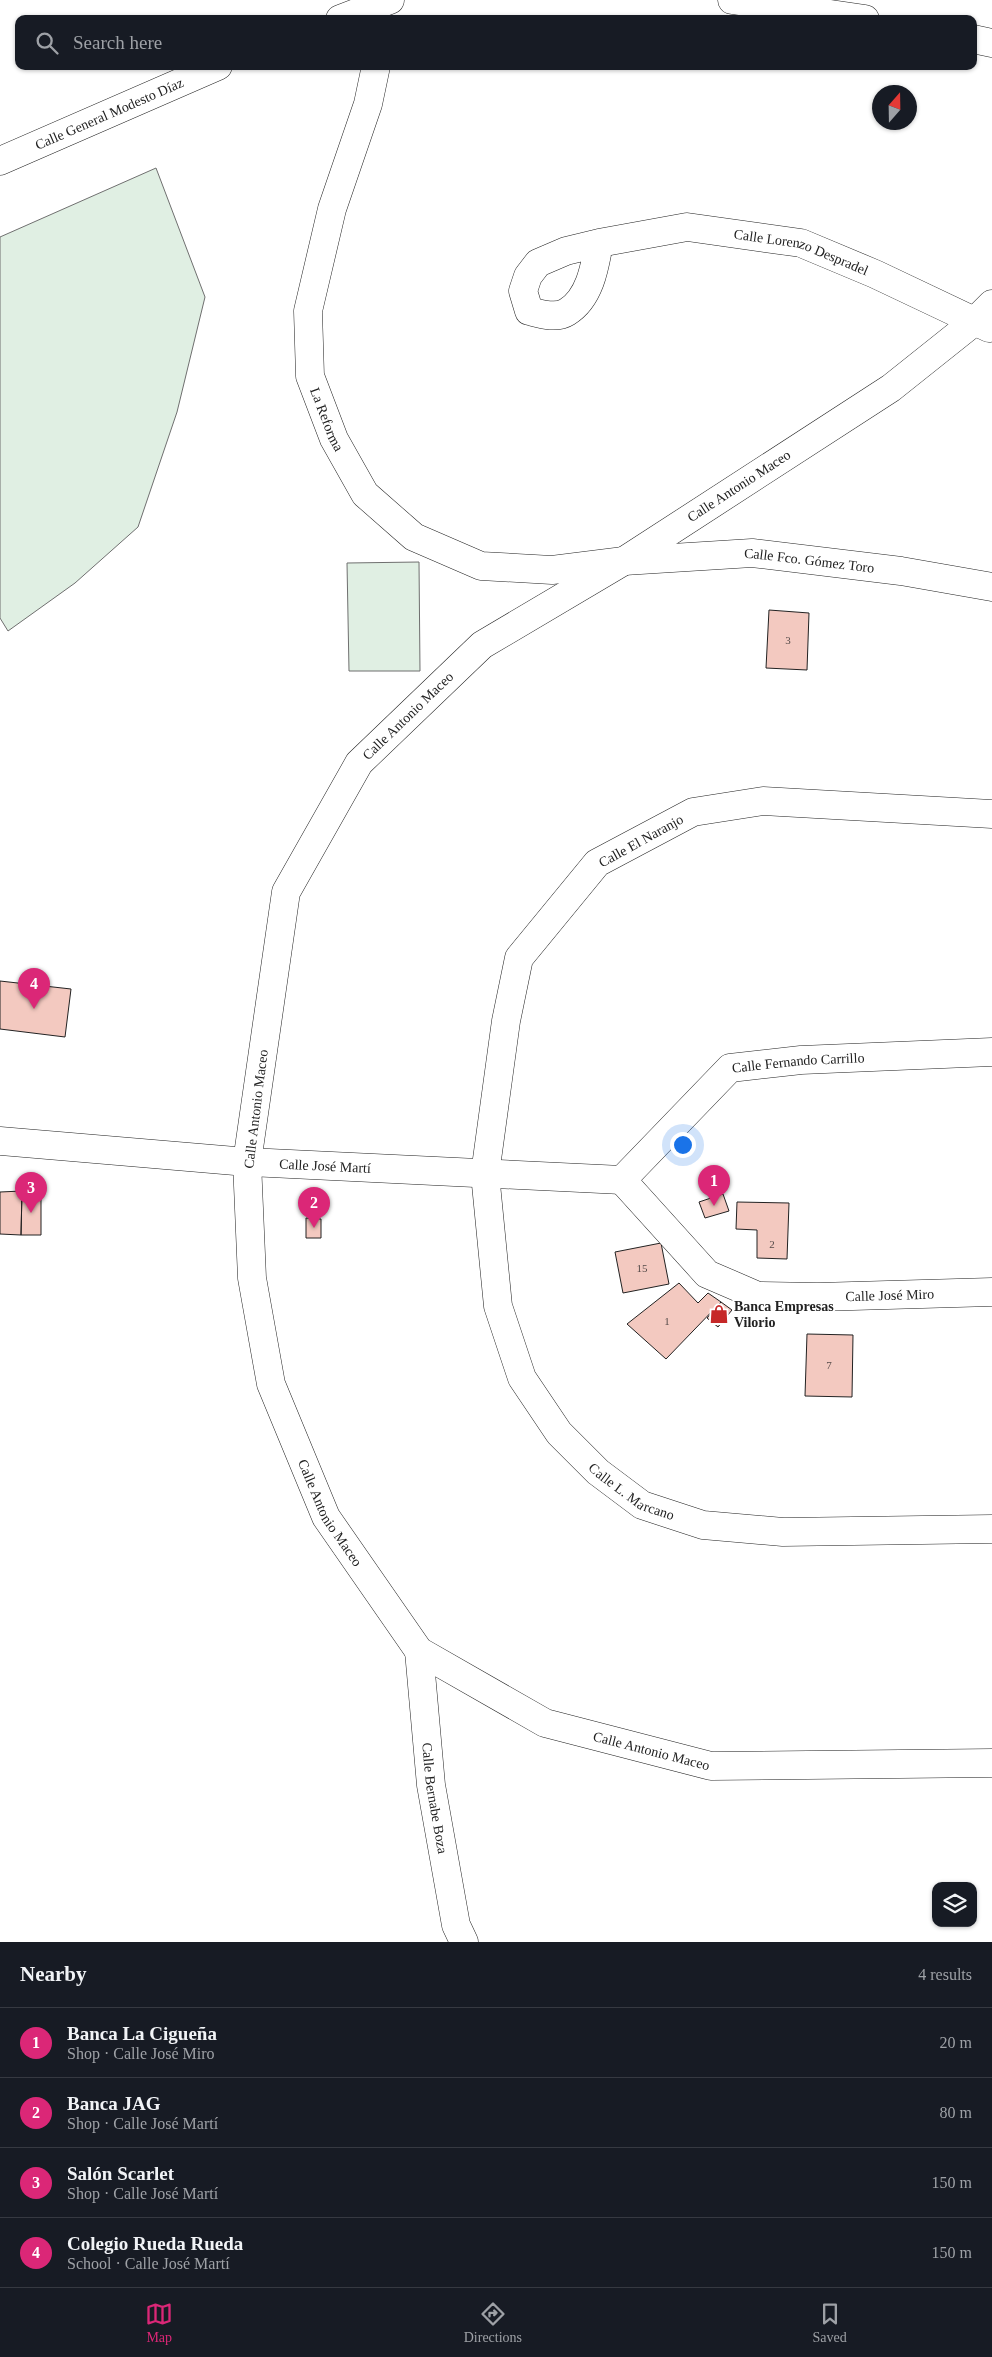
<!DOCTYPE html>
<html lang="en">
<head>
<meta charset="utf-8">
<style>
  body { margin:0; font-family:Georgia,serif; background:#242831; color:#f1f3f6 }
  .controls { position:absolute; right:15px; bottom:15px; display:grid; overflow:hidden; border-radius:10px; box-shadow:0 1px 4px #0004 }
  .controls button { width:45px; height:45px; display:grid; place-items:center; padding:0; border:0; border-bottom:1px solid #363941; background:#171b24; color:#f1f3f6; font:25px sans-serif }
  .compass { position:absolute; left:872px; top:85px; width:45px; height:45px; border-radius:50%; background:#171b24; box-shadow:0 1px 4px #0004; rotate:20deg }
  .you { position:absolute; left:682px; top:1144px; width:18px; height:18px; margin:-12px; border:4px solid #fff; border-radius:50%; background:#1a73e8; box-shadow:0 0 0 8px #1a73e833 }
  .badge { display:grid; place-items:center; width:32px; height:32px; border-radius:50%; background:#db2777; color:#fff; font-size:16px; font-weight:700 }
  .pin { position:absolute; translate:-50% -41px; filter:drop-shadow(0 1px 2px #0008) }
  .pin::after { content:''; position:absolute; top:26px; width:18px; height:15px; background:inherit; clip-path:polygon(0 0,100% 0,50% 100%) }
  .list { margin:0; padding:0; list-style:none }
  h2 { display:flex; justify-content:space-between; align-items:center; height:65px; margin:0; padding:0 20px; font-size:21px }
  h2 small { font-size:16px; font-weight:400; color:#9ea1a6 }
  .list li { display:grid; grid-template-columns:32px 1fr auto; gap:15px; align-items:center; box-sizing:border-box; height:70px; padding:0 20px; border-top:1px solid #363941 }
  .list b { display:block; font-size:19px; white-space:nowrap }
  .list p { margin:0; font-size:16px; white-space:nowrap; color:#9ea1a6 }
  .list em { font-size:16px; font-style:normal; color:#9ea1a6 }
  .icon { flex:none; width:28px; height:28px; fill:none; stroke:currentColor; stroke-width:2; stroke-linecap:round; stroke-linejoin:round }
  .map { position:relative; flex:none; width:992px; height:1942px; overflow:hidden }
  .search { position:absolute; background:#171b24; box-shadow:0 1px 4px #0004; left:15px; right:15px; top:15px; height:55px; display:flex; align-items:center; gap:12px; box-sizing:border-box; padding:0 18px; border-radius:10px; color:#9ea1a6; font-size:19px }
  .sheet { height:345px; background:#171b24 }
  nav { display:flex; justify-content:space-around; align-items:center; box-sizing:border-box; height:70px; border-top:1px solid #363941; background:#171b24; font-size:14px; color:#9ea1a6 }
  nav a { display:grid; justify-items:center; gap:2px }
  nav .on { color:#db2777 }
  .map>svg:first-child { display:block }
</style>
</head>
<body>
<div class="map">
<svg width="992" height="1942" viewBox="0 0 992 1942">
  <rect width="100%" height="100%" fill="#fff"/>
  <path fill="#e0efe3" stroke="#6f6f6f" d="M156 168 205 297 177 412 138 527 75 583 8 631 0 618V237Z
    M419 562 420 671H349L347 563Z"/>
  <path fill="#f3c9c0" stroke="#222" d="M769 610 809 613 807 670 766 668Z
    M0 981 71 989 65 1037 0 1029Z
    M22 1191 21 1235 0 1234V1192Z
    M22 1191 41 1192V1235H21Z
    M723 1194 729 1211 705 1218 699 1202Z
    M737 1202 789 1203 787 1259 757 1258V1230L736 1229Z
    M306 1218 321 1219V1238H306Z
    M661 1243 669 1284 623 1293 615 1252Z
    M679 1283 698 1303 708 1293 721 1302 666 1359 627 1324Z
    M721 1302 732 1310 718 1327 707 1318Z
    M807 1334 853 1335 852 1397 805 1396Z"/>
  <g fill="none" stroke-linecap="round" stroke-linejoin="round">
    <g stroke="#222" stroke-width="29">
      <g id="minor">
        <path d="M732 0 865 19"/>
        <path d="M340 19 390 0"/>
        <path d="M973 39 992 43"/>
        <path id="s1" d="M376 66 368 104 332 209 308 311 310 376 334 439 365 494 414 537 481 566 552 570 624 561 752 553 901 571 992 587"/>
        <path id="s2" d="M0 161 218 66"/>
        <path id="s3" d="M599 243C595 266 590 298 567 312 556 319 541 314 529 311L523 291 528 276 538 263 566 251 599 243 687 227 801 243 875 274 989 328"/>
        <path id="s4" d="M992 304 975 321 891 388 624 561 482 645 359 763 286 892 247 1162 252 1278 271 1384 326 1517 419 1651 545 1723 711 1766 992 1763"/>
        <path id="s5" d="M992 814 763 801 693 812 597 863 519 958 506 1021 485 1174 498 1306 522 1378 559 1433 598 1472 642 1505 703 1525 783 1532 992 1529"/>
        <path id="s6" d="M0 1141 247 1162 622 1180"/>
        <path id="s7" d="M622 1180 730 1068 801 1060 992 1052"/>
        <path id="s8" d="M622 1180 707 1274 758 1296 818 1297 992 1292"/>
        <path id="s9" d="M419 1651 431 1785 456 1925 464 1942"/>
      </g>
    </g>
    <use href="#minor" stroke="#fff" stroke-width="28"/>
  </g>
  <defs>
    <g id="shop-bare" transform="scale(1.5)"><path d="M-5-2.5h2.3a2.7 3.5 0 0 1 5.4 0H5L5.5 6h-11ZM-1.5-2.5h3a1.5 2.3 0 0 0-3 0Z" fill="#c62828" stroke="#fff" stroke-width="2.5" paint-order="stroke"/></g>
  </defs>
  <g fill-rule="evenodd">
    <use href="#shop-bare" x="719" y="1314"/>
  </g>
  <g text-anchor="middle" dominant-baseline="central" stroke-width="4" stroke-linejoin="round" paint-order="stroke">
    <g font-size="11" fill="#564c4a">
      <text x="788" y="640">3</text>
      <text x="772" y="1244">2</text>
      <text x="642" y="1268">15</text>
      <text x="667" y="1321">1</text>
      <text x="829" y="1365">7</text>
    </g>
    <g font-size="14" fill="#222" stroke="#fff">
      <text stroke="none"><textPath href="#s2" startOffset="119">Calle General Modesto Díaz</textPath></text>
      <text stroke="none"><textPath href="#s3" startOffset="442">Calle Lorenzo Despradel</textPath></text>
      <text stroke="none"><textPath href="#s1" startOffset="366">La Reforma</textPath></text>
      <text transform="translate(739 486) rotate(-33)">Calle Antonio Maceo</text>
      <text stroke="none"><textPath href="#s1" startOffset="918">Calle Fco. Gómez Toro</textPath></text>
      <text transform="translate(408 716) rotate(-44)">Calle Antonio Maceo</text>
      <text transform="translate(641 841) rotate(-29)">Calle El Naranjo</text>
      <text stroke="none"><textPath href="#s7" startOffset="224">Calle Fernando Carrillo</textPath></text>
      <text transform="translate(256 1109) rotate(-83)">Calle Antonio Maceo</text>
      <text stroke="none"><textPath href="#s6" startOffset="326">Calle José Martí</textPath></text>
      <text stroke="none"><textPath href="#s8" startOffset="314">Calle José Miro</textPath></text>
      <text stroke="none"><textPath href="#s5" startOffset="1120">Calle L. Marcano</textPath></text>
      <text stroke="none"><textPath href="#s4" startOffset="1572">Calle Antonio Maceo</textPath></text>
      <text stroke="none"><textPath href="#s4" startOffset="1992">Calle Antonio Maceo</textPath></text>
      <text stroke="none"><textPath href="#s9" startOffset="148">Calle Bernabe Boza</textPath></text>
    </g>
    <g font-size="14" font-weight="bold" fill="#222" stroke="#fff" text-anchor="start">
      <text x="734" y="1306">Banca Empresas<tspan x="734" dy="16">Vilorio</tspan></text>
    </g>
  </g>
</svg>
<div class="controls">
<button><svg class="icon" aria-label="layers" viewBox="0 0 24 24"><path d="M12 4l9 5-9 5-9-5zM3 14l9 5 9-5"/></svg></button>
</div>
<svg class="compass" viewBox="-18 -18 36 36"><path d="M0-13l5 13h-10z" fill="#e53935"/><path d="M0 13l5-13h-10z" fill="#9ea1a6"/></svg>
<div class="you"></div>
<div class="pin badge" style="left:714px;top:1206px">1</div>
<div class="pin badge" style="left:314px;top:1228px">2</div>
<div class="pin badge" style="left:31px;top:1213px">3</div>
<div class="pin badge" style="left:34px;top:1009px">4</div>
<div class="search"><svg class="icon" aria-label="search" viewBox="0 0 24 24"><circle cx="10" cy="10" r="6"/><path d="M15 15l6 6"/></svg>Search here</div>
</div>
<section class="sheet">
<h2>Nearby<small>4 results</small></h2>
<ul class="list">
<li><span class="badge">1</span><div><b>Banca La Cigueña</b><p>Shop · Calle José Miro</p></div><em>20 m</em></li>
<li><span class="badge">2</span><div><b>Banca JAG</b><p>Shop · Calle José Martí</p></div><em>80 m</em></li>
<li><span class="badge">3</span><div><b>Salón Scarlet</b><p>Shop · Calle José Martí</p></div><em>150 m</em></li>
<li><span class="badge">4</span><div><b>Colegio Rueda Rueda</b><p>School · Calle José Martí</p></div><em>150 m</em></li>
</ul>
</section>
<nav>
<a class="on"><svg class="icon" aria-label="map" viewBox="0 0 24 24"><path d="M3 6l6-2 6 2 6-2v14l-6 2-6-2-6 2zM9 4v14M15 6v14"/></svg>Map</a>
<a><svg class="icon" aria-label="directions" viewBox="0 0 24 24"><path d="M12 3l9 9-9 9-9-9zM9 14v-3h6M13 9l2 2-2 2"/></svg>Directions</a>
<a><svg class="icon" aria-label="saved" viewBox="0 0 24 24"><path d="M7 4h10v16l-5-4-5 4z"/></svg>Saved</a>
</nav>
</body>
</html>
